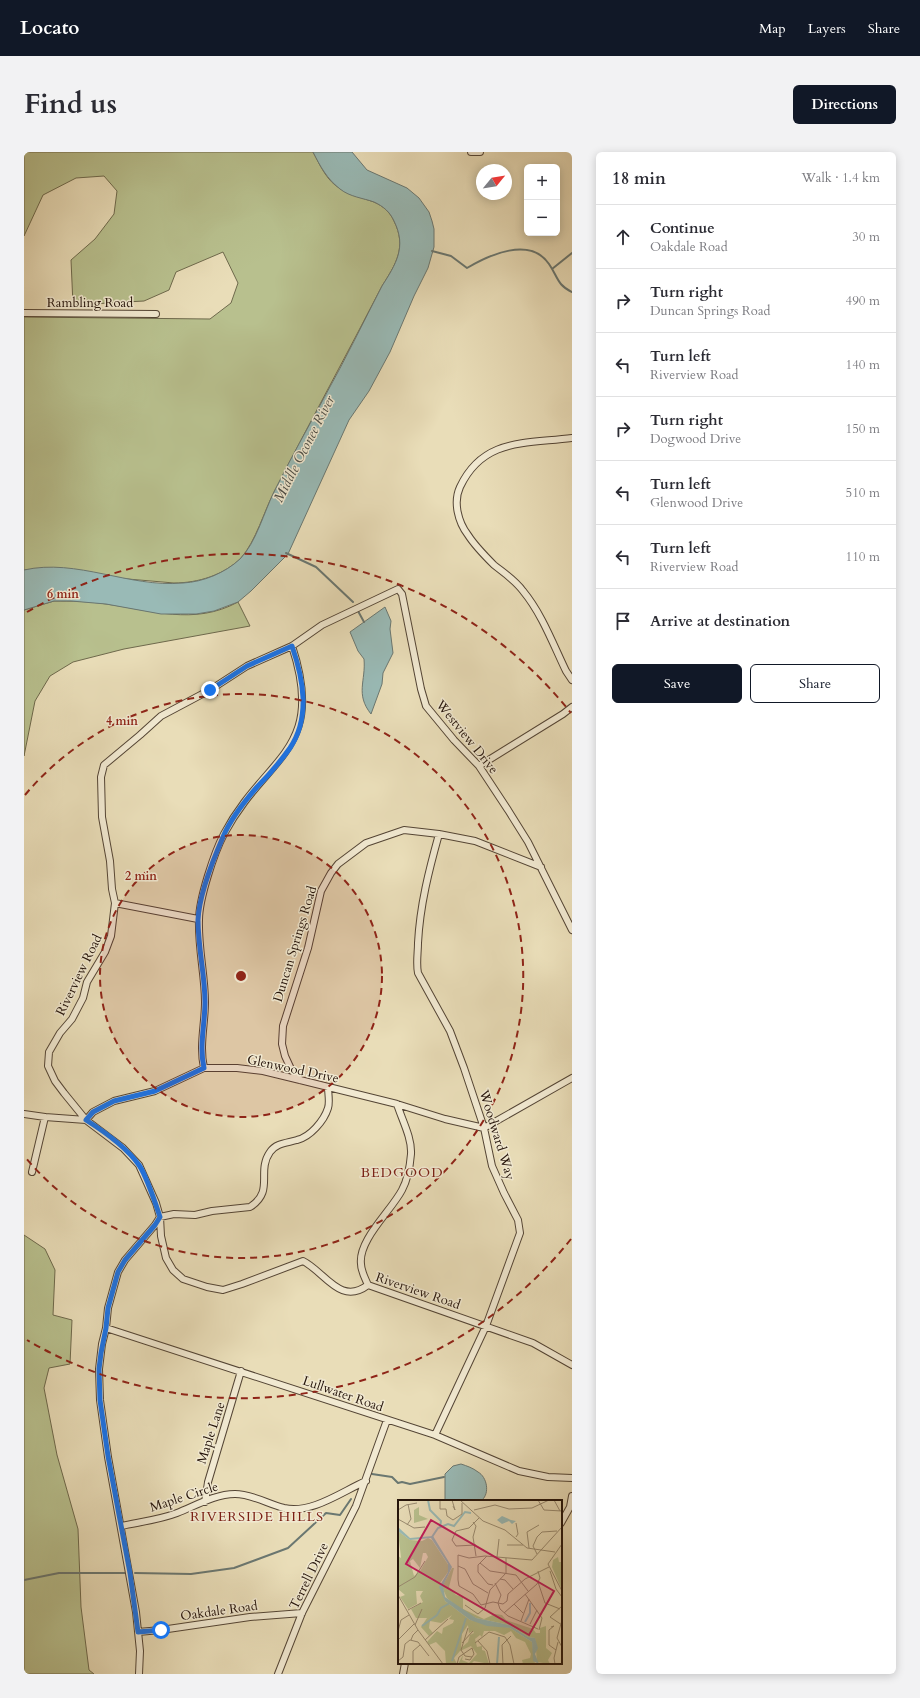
<!DOCTYPE html>
<html lang="en">
<head>
<meta charset="utf-8">
<style>
  body { margin:0; font-family:Cardo,serif; background:#f2f2f3; color:#2b2b33 }
  .controls { position:absolute; right:12px; top:12px; display:grid; overflow:hidden; border-radius:6px; box-shadow:0 2px 10px #0003 }
  .controls button { width:36px; height:36px; display:grid; place-items:center; padding:0; border:0; border-bottom:1px solid #e1e1e2; background:#fff; color:#2b2b33; font:20px sans-serif }
  .compass { position:absolute; left:452px; top:12px; width:36px; height:36px; border-radius:50%; background:#fff; box-shadow:0 2px 10px #0003; rotate:60deg }
  .stop { position:absolute; width:12px; height:12px; margin:-9px; border:3px solid #1a73e8; border-radius:50%; background:#fff }
  .stop.end { background:#1a73e8; border-color:#fff; box-shadow:0 1px 4px #0008 }
  .list { margin:0; padding:0; list-style:none }
  h2 { display:flex; justify-content:space-between; align-items:center; height:52px; margin:0; padding:0 16px; font-size:17px }
  h2 small { font-size:13px; font-weight:400; color:#7c7c81 }
  .list li { display:grid; grid-template-columns:26px 1fr auto; gap:12px; align-items:center; box-sizing:border-box; height:64px; padding:0 16px; border-top:1px solid #e1e1e2 }
  .list b { display:block; font-size:15px; white-space:nowrap }
  .list p { margin:0; font-size:13px; white-space:nowrap; color:#7c7c81 }
  .list em { font-size:13px; font-style:normal; color:#7c7c81 }
  .actions { display:flex; gap:8px; padding:12px 16px }
  .actions a { flex:1; padding:9px 0; border:1px solid #111827; border-radius:6px; text-align:center; font-size:14px; color:#111827 }
  .actions .main { background:#111827; color:#fff }
  .icon { flex:none; width:22px; height:22px; fill:none; stroke:currentColor; stroke-width:2; stroke-linecap:round; stroke-linejoin:round }
  .map { position:relative; flex:none; width:548px; height:1522px; overflow:hidden; border-radius:6px }
  header { display:flex; align-items:center; gap:24px; box-sizing:border-box; height:56px; padding:0 20px; background:#111827; color:#fff }
  header strong { font-size:19px }
  nav { display:flex; gap:22px; margin-inline-start:auto; font-size:14px }
  .intro { display:flex; align-items:center; justify-content:space-between; box-sizing:border-box; height:96px; padding:0 24px }
  h1 { margin:0; font-size:28px }
  .button { padding:10px 18px; border-radius:6px; background:#111827; color:#fff; font-size:14px; font-weight:700 }
  main { display:flex; gap:24px; padding:0 24px }
  aside { flex:1; background:#fff; border-radius:6px; box-shadow:0 2px 10px #0003 }
  .map>svg:first-child { display:block }
</style>
</head>
<body>
<header>
<strong>Locato</strong>
<nav><a>Map</a><a>Layers</a><a>Share</a></nav>
</header>
<div class="intro"><h1>Find us</h1><a class="button">Directions</a></div>
<main>
<div class="map">
<svg width="548" height="1522" viewBox="0 0 548 1522">
  <rect width="100%" height="100%" fill="#e9ddb8"/>
  <filter id="stains"><feTurbulence type="fractalNoise" baseFrequency=".005" numOctaves="4"/><feColorMatrix values="0 0 0 0 .2 0 0 0 0 .09 0 0 0 0 .02 0 0 0 .5 -.17"/></filter>
  <radialGradient id="worn" r=".72"><stop offset=".6" stop-color="#630" stop-opacity="0"/><stop offset="1" stop-color="#630" stop-opacity=".3"/></radialGradient>
  <path fill="#b8c08e" stroke="#6e694c" d="M0 0H289C295 11 301 25 311 33 324 43 336 45 350 50 359 54 366 60 370 69 383 95 372 112 358 134 323 202 286 270 251 338 240 359 232 389 217 406 200 423 174 431 150 431L0 418V165L186 167 207 151 214 131 199 100 152 120 145 138 120 149 49 153 47 108 71 87 90 62 93 39 80 24 52 26 19 43 0 84Z
    M30 449C47 449 64 449 82 452 127 458 170 474 214 450L226 474 100 497 49 510 26 524 11 549 0 604V458Z
    M0 1083 21 1097 31 1118 29 1163 48 1168 46 1212 25 1216 20 1236 33 1303 54 1377 57 1455 65 1518 70 1522H0Z"/>
  <path fill="#99bab6" stroke="#6a7771" d="M289 0H328L343 18 383 36 395 46 405 60 408 69 410 77V95L404 116 390 144 366 200 345 239 325 268 264 402 227 439 214 450 190 459 172 462H137L82 452 47 449H30L0 458V418C53 406 105 436 159 431 179 430 201 421 216 407 232 391 240 360 250 340 266 307 284 276 301 244 321 208 339 171 358 134 372 112 383 95 370 69 366 60 359 54 350 50 339 46 326 45 316 37 303 27 296 14 289 0Z
    M361 455 367 469 366 477 369 501 359 521 358 532 347 562C331 542 342 529 340 507L334 499 326 480Z
    M437 1312C443 1314 449 1316 454 1320 463 1325 466 1341 458 1348L421 1349V1322L429 1314Z"/>
  <g fill="none" stroke-linecap="round" stroke-linejoin="round">
    <path stroke="#6a7771" stroke-width="2" d="M408 99 427 104 443 116C465 103 506 84 525 112 534 125 533 133 548 140
      M528 117 548 101
      M262 401 292 415 329 450
      M334 459 340 470
      M348 1322 368 1325 374 1331 378 1330 386 1332 420 1325
      M111 1421 167 1422 210 1416 264 1396 302 1361 316 1363 327 1347
      M0 1428 35 1421H101"/>
    <g stroke="#544535" stroke-width="8">
      <path id="minor" d="M447 0H456
        M0 161 132 162
        M548 286C501 292 459 286 436 335 429 350 434 370 444 383 451 394 461 404 470 413 480 421 491 428 499 439 518 462 529 492 542 519L548 528
        M455 614 539 562 548 555
        M91 751 174 767
        M180 916C175 894 181 872 181 850 181 823 174 796 175 768 175 747 190 701 200 682 241 604 303 600 268 494
        M276 928 267 917 261 904 258 892 259 874 284 796 297 739 307 721 314 712 342 691 380 678 415 682 451 689 517 715
        M0 962 21 965 62 968 69 960 90 949 131 939 180 916H213L239 919 276 928 373 952 421 967 460 976 548 926
        M8 1020 21 965
        M344 1133C316 1154 301 1120 279 1109L218 1132 199 1138 183 1135 159 1127 149 1118 142 1106 137 1084 136 1065 132 1051 115 1013 99 996 62 968 40 941 31 929 24 914 25 900 36 881 48 867 59 846 63 830 81 800 87 784 91 751 88 737 86 709 78 665 77 625 80 613 116 583 137 564 186 538 223 514 268 494 298 473 374 437 378 442 397 537 402 554 430 588 455 614 484 658 504 690 548 778
        M344 1133 509 1191 548 1213
        M344 1133C341 1126 337 1119 337 1112 334 1088 367 1059 378 1038 384 1027 386 1014 387 1002 388 986 378 968 373 952
        M82 1176 411 1283 495 1319 524 1325 548 1326
        M411 1283 462 1174 496 1081 494 1068 480 1041 468 1014 460 976 440 916 426 879 394 821C392 811 394 801 394 791 396 753 405 718 415 682
        M181 1350 184 1330 217 1219
        M537 1371 546 1355 548 1344
        M97 1374C115 1370 135 1368 153 1361 171 1354 191 1342 211 1342 228 1342 244 1352 260 1356 288 1362 317 1340 342 1329
        M114 1480 137 1478 226 1465 278 1461
        M115 1522 116 1499 112 1460 84 1305 76 1248 75 1217 78 1192 82 1176 84 1156 94 1120 101 1108 131 1073 136 1065 150 1062 171 1063 188 1059 226 1055C251 1039 232 1020 246 1000 252 991 263 991 273 988 286 985 300 969 304 956 306 950 304 941 304 935
        M254 1522 278 1461 332 1354 363 1268
        M379 1522 381 1511"/>
    </g>
    <use href="#minor" stroke="#f1e9d1" stroke-width="6"/>
  </g>
  <g fill="none" stroke-linecap="round" stroke-linejoin="round">
    <path stroke="#1a73e8" stroke-width="5" d="M137 1478 114 1480 106 1421 84 1304 76 1248 75 1217 77 1201 82 1176 84 1156 94 1120 101 1108 131 1073 136 1065C131 1050 123 1025 115 1013 102 995 81 980 62 968L69 960 90 949 131 939 180 916C175 894 181 872 181 850 181 823 174 796 174 768 175 744 189 708 199 685 207 666 220 650 233 635 245 623 256 610 266 596 287 565 279 526 268 494L223 514 186 538"/>
  </g>
  <circle cx="217" cy="824" r="141" fill="#8f2418" fill-opacity=".12"/>
  <g fill="none" stroke="#8f2418" stroke-width="2" stroke-dasharray="7 5">
    <circle cx="217" cy="824" r="141"/>
    <path d="M1 643A282 282 0 1 1 1 1005"/>
    <path d="M547 1087A422 422 0 0 1 3 1188M3 460A422 422 0 0 1 547 561"/>
  </g>
  <g text-anchor="middle" dominant-baseline="central" stroke-width="3" stroke-linejoin="round" paint-order="stroke">
    <g font-size="13" fill="#231209" stroke="#f1e9d1">
      <text x="66" y="151">Rambling Road</text>
      <text transform="translate(443 585) rotate(51)">Westview Drive</text>
      <text transform="translate(271 792) rotate(-73)">Duncan Springs Road</text>
      <text transform="translate(55 823) rotate(-64)">Riverview Road</text>
      <text transform="translate(269 917) rotate(12)">Glenwood Drive</text>
      <text transform="translate(473 983) rotate(73)">Woodward Way</text>
      <text transform="translate(394 1139) rotate(19)">Riverview Road</text>
      <text transform="translate(319 1242) rotate(19)">Lullwater Road</text>
      <text transform="translate(187 1281) rotate(-72)">Maple Lane</text>
      <text transform="translate(160 1345) rotate(-18)">Maple Circle</text>
      <text transform="translate(285 1424) rotate(-64)">Terrell Drive</text>
      <text transform="translate(195 1459) rotate(-8)">Oakdale Road</text>
    </g>
    <g font-size="14" font-style="italic" fill="#4c4d46" stroke="#f1e9d1">
      <text transform="translate(280 297) rotate(-63)">Middle Oconee River</text>
    </g>
    <g font-size="14" letter-spacing="1" fill="#7a1f14" stroke="#f1e9d1">
      <text x="378" y="1020">BEDGOOD</text>
      <text x="233" y="1364">RIVERSIDE HILLS</text>
    </g>
  </g>
  <g transform="translate(374 1348)">
    <rect width="164" height="164" fill="#e9ddb8"/>
    <path d="M21 7V15L30 19 16 23V10ZM0 31 12 40 24 41 30 38 34 40 51 66 50 72 42 83 47 101 72 120 112 128 134 142 137 164H125L124 160 132 158 133 154 127 142 118 138 113 131 106 135 97 131H86L84 137 82 135 77 139 79 147 84 146V150L87 151 91 164 76 161 73 164H60L65 155 64 160 71 163 79 154 73 146 62 151 56 158 59 164H48L47 151 38 142 31 145 29 142 39 131 44 134 45 128 55 123 56 120 51 119 54 115 43 123 32 121 31 128 35 133 31 136 23 127 29 118H18L13 109 25 102 22 96 25 91H18L19 104 10 109 2 97 7 95 0 89V56L3 58ZM25 53H28L30 57 22 71 16 76 12 61 15 59 22 68ZM70 125 71 133 75 131 76 133 72 135 70 142 63 148 64 134ZM160 57 161 62H164V90L154 67 155 60ZM54 68H56L51 87 58 95 65 97V109L86 119 97 114 104 115 108 120 135 129 138 133H142V128L148 126V148L154 153 150 160 152 164 139 162 137 138 130 137 112 125 78 118 63 110 49 98 44 87Z" fill="#b8c08e" fill-rule="evenodd"/>
    <path d="M104 16 113 20 118 21 114 24 111 21 104 24 99 20ZM0 27 12 38 35 36 54 67 45 86 47 97 78 118 112 125 130 137 137 138 140 148 137 154 141 164 135 161 134 142 112 128 89 126 72 120 47 101 41 87 50 72V64L33 38 12 40 0 31Z" fill="#99bab6"/>
    <path fill="none" stroke="#99bab6" stroke-width="2" d="M30 0 32 10 43 21 42 27M34 37 40 28 50 24 56 26 67 12 73 13M127 122 132 113V103M24 126 39 115 43 108 52 103M54 161 68 118M99 164 101 137"/>
    <path fill="none" stroke="#9a8c72" stroke-width="1" d="M42 0V9H48L49 16 55 20 64 14V3M54 0 57 10 55 6M62 0 85 21 107 30 129 48 157 52M140 0 146 10 164 11M156 0 162 11M0 10 8 5 19 3M76 10 97 5 111 9 134 8 151 0M0 19 16 28 27 27M75 22 78 26 75 37 78 56M9 25 13 19 10 4M118 37 120 34 118 23M164 44 150 64 164 91M78 45 58 46 54 40 58 31 71 28 81 18M109 45H125M131 48 129 32 141 25M139 54 135 46 139 37 144 32 159 31M89 56 80 65V72L90 84 95 85M99 57 101 39M82 63 92 71 118 75 130 91M60 66 67 69 75 84 90 93M151 67 127 79 110 94 109 101 105 104 95 102 83 105 75 94 61 86 60 80V55L71 58 87 56 134 60 164 27M152 71 158 89 164 97M102 79 107 80 115 89M140 82 147 103 162 109M97 83 103 95 100 103 102 109 110 116 140 129M0 87 17 77 27 61M127 94 144 118 141 130M0 95 20 130 45 164M116 104 125 113M67 105 80 114 87 108 92 90 108 73V58M10 110 23 103M106 113 139 84 142 78 140 71M164 120 159 138 164 147M123 121 131 99M132 124 139 110M17 125 24 109M164 125 152 117 164 106M153 127 156 126 151 130V145L158 150M70 128 63 150 67 156 74 157M0 131 3 120 11 115M0 140 16 124M13 140 15 135 20 130M27 140 50 119M80 141 89 151 92 164M64 143 75 131M77 143 91 132 107 137 112 145 116 164M0 161 5 157 7 144 12 140 20 142 31 156M15 164V151L22 145M59 164 61 157 74 148 76 154 72 160 67 159M105 164 104 145 113 136M157 164 156 158 160 142"/>
    <path fill="#c2185b" fill-opacity="0.15" stroke="#c2185b" stroke-width="2" d="M33 20 156 91 131 135 8 64Z"/>
    <rect width="164" height="164" fill="none" stroke="#231209" stroke-width="2"/>
  </g>
  <circle cx="217" cy="824" r="6" fill="#8f2418" stroke="#f1e9d1" stroke-width="2"/>
  <g font-size="12" text-anchor="middle" font-weight="bold" fill="#8f2418" stroke="#f1e9d1" stroke-width="3" stroke-linejoin="round" paint-order="stroke">
    <text x="39" y="446">6 min</text>
    <text x="98" y="573">4 min</text>
    <text x="117" y="728">2 min</text>
  </g>
  <rect width="100%" height="100%" filter="url(#stains)"/>
  <rect width="100%" height="100%" fill="url(#worn)"/>
</svg>
<div class="controls">
<button>+</button>
<button>−</button>
</div>
<svg class="compass" viewBox="-18 -18 36 36"><path d="M0-13l5 13h-10z" fill="#e53935"/><path d="M0 13l5-13h-10z" fill="#7c7c81"/></svg>
<div class="stop" style="left:137px;top:1478px"></div>
<div class="stop end" style="left:186px;top:538px"></div>
</div>
<aside>
<h2>18 min<small>Walk · 1.4 km</small></h2>
<ul class="list">
<li><svg class="icon" aria-label="ahead" viewBox="0 0 24 24"><path d="M12 20V5M6 11l6-6 6 6"/></svg><div><b>Continue</b><p>Oakdale Road</p></div><em>30 m</em></li>
<li><svg class="icon" aria-label="right" viewBox="0 0 24 24"><path d="M7 20v-9h11M14 6l5 5-5 5"/></svg><div><b>Turn right</b><p>Duncan Springs Road</p></div><em>490 m</em></li>
<li><svg class="icon" aria-label="left" viewBox="0 0 24 24"><path d="M17 20v-9H6M10 6l-5 5 5 5"/></svg><div><b>Turn left</b><p>Riverview Road</p></div><em>140 m</em></li>
<li><svg class="icon" aria-label="right" viewBox="0 0 24 24"><path d="M7 20v-9h11M14 6l5 5-5 5"/></svg><div><b>Turn right</b><p>Dogwood Drive</p></div><em>150 m</em></li>
<li><svg class="icon" aria-label="left" viewBox="0 0 24 24"><path d="M17 20v-9H6M10 6l-5 5 5 5"/></svg><div><b>Turn left</b><p>Glenwood Drive</p></div><em>510 m</em></li>
<li><svg class="icon" aria-label="left" viewBox="0 0 24 24"><path d="M17 20v-9H6M10 6l-5 5 5 5"/></svg><div><b>Turn left</b><p>Riverview Road</p></div><em>110 m</em></li>
<li><svg class="icon" aria-label="arrive" viewBox="0 0 24 24"><path d="M6 21V4h12l-3 4 3 4H6"/></svg><div><b>Arrive at destination</b></div></li>
</ul>
<div class="actions"><a class="main">Save</a><a>Share</a></div>
</aside>
</main>
</body>
</html>
